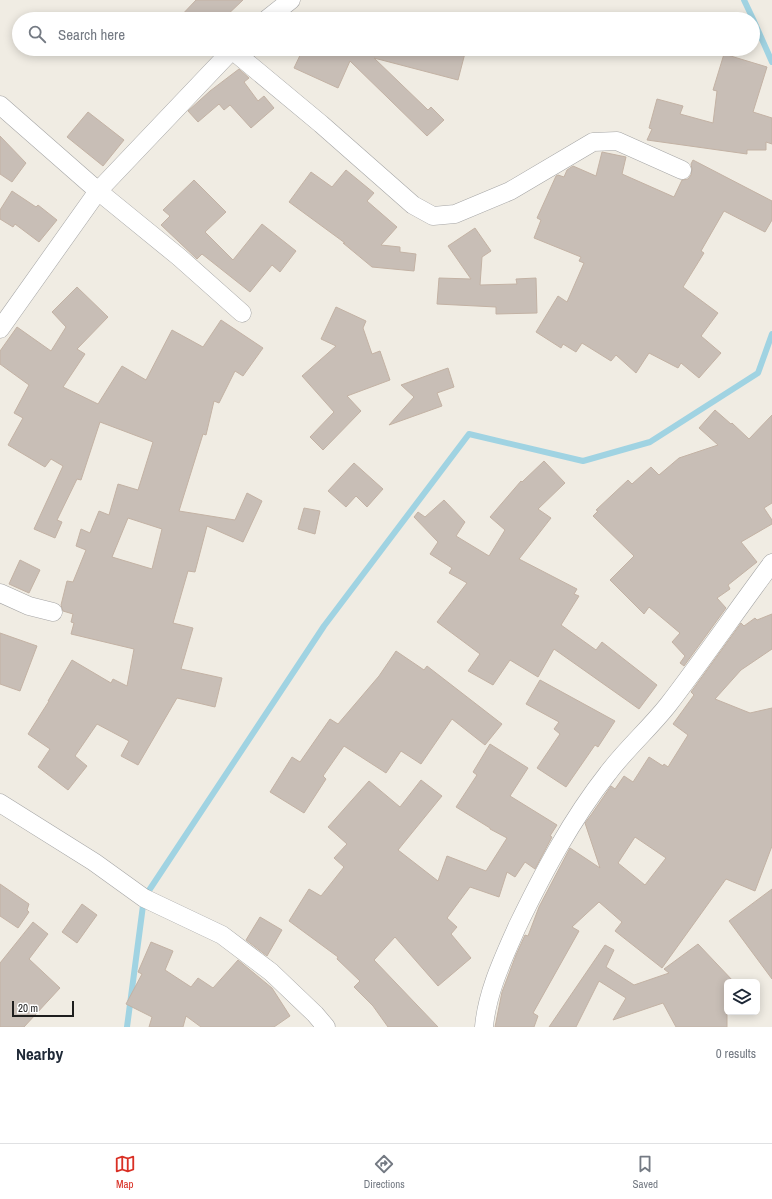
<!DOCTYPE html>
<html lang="en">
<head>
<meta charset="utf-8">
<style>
  body { margin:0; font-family:"Archivo Narrow",sans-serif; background:#f6f6f7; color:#1f2937 }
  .controls { position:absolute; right:12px; bottom:12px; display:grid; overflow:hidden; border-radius:6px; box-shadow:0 2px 10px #0003 }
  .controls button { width:36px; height:36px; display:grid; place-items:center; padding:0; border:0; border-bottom:1px solid #e0e1e3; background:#fff; color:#1f2937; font:20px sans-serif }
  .scale { position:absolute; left:12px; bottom:10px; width:62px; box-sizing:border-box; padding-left:4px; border:2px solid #1e1e1e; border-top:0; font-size:11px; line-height:14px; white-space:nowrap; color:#1e1e1e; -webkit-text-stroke:3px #fff; paint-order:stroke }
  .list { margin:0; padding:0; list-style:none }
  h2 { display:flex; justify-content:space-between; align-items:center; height:52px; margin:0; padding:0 16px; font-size:17px }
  h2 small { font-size:13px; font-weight:400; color:#747a83 }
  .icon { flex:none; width:22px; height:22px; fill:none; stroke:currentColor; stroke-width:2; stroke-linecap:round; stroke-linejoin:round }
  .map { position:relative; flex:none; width:772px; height:1027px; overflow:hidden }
  .search { position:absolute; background:#fff; box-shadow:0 2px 10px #0003; left:12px; right:12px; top:12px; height:44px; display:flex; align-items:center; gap:10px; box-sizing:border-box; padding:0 14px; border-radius:22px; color:#747a83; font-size:15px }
  .sheet { height:116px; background:#fff }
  nav { display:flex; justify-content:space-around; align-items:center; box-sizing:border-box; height:56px; border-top:1px solid #e0e1e3; background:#fff; font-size:11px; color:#747a83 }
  nav a { display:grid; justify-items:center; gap:2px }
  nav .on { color:#d93025 }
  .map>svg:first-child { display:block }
</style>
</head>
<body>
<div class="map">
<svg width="772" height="1027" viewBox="0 0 772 1027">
  <rect width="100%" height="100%" fill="#f0ece3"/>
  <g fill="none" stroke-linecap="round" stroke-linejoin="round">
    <path stroke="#a0d3e2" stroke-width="6" d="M744 0 753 19
      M753 19 772 62
      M127 1027 144 898 324 626 469 434 583 461 650 442 758 373 772 334"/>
  </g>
  <path fill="#c8beb6" stroke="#c3b2a4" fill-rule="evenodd" d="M196 0H243L223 19H178Z
    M303 49H450L465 53 458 80 374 58 428 110 431 107 444 120 427 136 350 61 338 88 294 68Z
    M724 54 767 67 753 112 772 118V144L766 142V150H747V154L647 140 652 129 649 128 657 99 683 106 680 114 713 123 717 91 713 90Z
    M239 69 249 78 244 82 258 101 264 96 274 108 251 128 230 105 224 110 219 104 198 122 188 111 210 91Z
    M88 112 124 140 103 166 67 137Z
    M0 136 26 163 12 182 0 174Z
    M602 152 626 157 622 174 674 197 682 180 688 179 691 175 692 169 691 164 693 160 772 201V220L765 232 724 211 701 251 704 253 683 287 718 313 701 336 721 353 699 378 681 363 678 368 649 353 636 373 616 355 611 361 582 343 576 352 563 344 561 348 536 332 558 296 567 302 584 263 579 261 581 257 534 238 541 220 537 218 556 176 558 175 564 177 567 170 573 166 596 176Z
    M346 170 374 193 367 201 397 227 381 245 400 247V252L416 254 414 271 372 267 343 243H345L289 202 311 172 332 187Z
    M194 180 226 212 205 232 233 260 262 224 296 251 280 272 272 265 250 292 202 254 197 259 161 225 170 216 163 210Z
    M12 191 36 207 38 205 57 220 39 242 15 224 13 227 0 219V210Z
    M475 228 491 251 482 257 480 285 517 284 516 279 536 278 537 313 496 314V307L437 304 439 278 471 279 448 246Z
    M77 287 108 317 77 349 85 354 63 387 98 404 122 366 146 380 172 330 203 347 221 320 263 348 243 376 235 371 219 403 214 401 206 435 203 434 179 511 235 520 247 493 262 501 243 542 207 526 195 572 188 571 173 623 193 628 181 669 222 678 215 707 177 698 138 765 121 756 129 741 97 724 75 756 87 766 68 790 38 767 50 749 28 734 49 701H48L72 660 111 683 113 679 127 686 134 649 71 634 74 623 71 622 73 614 63 611 61 605 67 581 73 582 86 550 76 546 81 529 90 533 99 511 109 515 118 484 138 490 153 442 100 422 81 480 77 479 57 520 62 522 55 538 34 529 63 466 51 459 45 467 8 445 23 418 14 413 29 385 0 364V351L17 327 51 351 66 327 52 312ZM128 518 162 529 152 569 112 557Z
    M336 307 366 321 363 328 372 354 380 351 390 380 347 396 361 411 323 450 310 437 334 412 302 376 336 346 321 339Z
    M448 368 454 387 437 393 442 406 389 425 414 397 401 385Z
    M715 410 731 424 732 423 749 439 772 415V503L764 508 772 520V524L741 542 757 562 728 585 730 589 717 598 726 608 684 666 680 663 685 656 672 642 680 633 649 607 644 614 610 580 634 556 593 516 598 511 596 510 628 480 632 484 651 467 659 475 679 458 718 445 699 428Z
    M544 461 565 483 538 509 551 518 519 559 577 589 574 594 579 596 561 625 596 650 602 642 657 685 639 709 554 649 538 677 510 660 493 685 468 671 480 654 437 622 467 583 449 573 452 568 430 554 438 542 414 517 418 512 425 517 444 500 465 522 456 536 489 556 505 530 490 517 521 481 522 482Z
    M354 463 383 489 367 507 356 496 346 507 328 491Z
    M304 508 320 511 315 534 298 529Z
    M20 560 40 570 29 593 9 584Z
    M772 614V649L741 670 715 699 750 713 772 708V846L755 891 726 879 662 968 615 931 622 922 599 902 572 927 579 931 533 1013 538 1016 534 1027H495L502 992 516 955 525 935 528 936 539 907 570 848 600 868 585 823 591 815 611 786 615 789 624 776 633 782 649 757 663 766 664 764 668 767 688 735 673 724 694 695 691 692 741 623 744 626 755 618 757 620ZM635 837 666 858 645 885 618 863Z
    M0 633 37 646 20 691 0 684Z
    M396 651 424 670 427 666 502 724 485 745 452 719 421 764 401 751 386 773 344 746 323 776 326 779 304 813 270 792 292 757 300 762 330 719 338 724 379 676Z
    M540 680 615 721 598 747 595 745 566 787 537 768 560 734 554 729 559 722 526 704Z
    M490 744 528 768 510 796 557 825 550 836 552 837 535 869 525 862 515 877 507 872 499 897 470 887 447 918 457 927 451 934 471 958 438 986 395 937 374 960 438 1027H388L373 1006 354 987 360 981 337 959 338 957 289 921 309 889 321 896 344 867 334 858 347 844 328 827 369 781 400 807 421 780 442 796 398 850 438 881 447 856 486 871 507 838 490 829V828L456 807 477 775 473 772Z
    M0 884 29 904 27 910 29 912 18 928 0 916Z
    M772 889V979L729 921Z
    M82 904 97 915 77 943 62 932Z
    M260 917 282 930 267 956 246 940Z
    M33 922 48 934 29 959 60 988 24 1027H0V963Z
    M151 942 173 951 165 970 191 987 198 978 213 988 238 960 272 988 290 1016 274 1027H201L186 1016 183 1027H149L152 1017 126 1004 142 974 138 972Z
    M698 944 734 982H727V1027H676L663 1003 613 1020 626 998 599 981 576 1027H549L605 945 614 950 606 967 634 985 669 973 664 969Z"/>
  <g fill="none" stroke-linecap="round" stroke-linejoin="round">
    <g stroke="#a5a5a5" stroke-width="19">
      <path id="street" d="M267 19 291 0
        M232 50 321 124 413 205 433 216 455 214 510 191 593 142 617 141 682 170
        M0 105 98 191 179 257 242 313
        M0 329 98 191 233 49
        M0 593 29 606 53 612
        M0 803 94 862 144 898 222 935 271 972 315 1014 326 1027
        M484 1027C487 992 503 959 517 927 543 873 571 820 608 773 626 749 649 729 668 705 704 658 737 610 772 563"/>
    </g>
    <use href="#street" stroke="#fff" stroke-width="18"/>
  </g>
</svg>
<div class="controls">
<button><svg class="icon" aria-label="layers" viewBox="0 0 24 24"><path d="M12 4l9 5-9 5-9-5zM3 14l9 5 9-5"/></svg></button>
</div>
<div class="scale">20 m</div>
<div class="search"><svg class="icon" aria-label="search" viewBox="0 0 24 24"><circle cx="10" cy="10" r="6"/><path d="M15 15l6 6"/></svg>Search here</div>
</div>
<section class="sheet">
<h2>Nearby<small>0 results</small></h2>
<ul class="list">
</ul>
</section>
<nav>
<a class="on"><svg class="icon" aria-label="map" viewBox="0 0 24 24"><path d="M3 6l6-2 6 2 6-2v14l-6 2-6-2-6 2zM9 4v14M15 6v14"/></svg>Map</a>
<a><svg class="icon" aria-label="directions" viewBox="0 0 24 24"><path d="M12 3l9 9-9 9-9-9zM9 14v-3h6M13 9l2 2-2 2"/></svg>Directions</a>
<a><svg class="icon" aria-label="saved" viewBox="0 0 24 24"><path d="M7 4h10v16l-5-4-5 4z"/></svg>Saved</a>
</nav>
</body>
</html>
